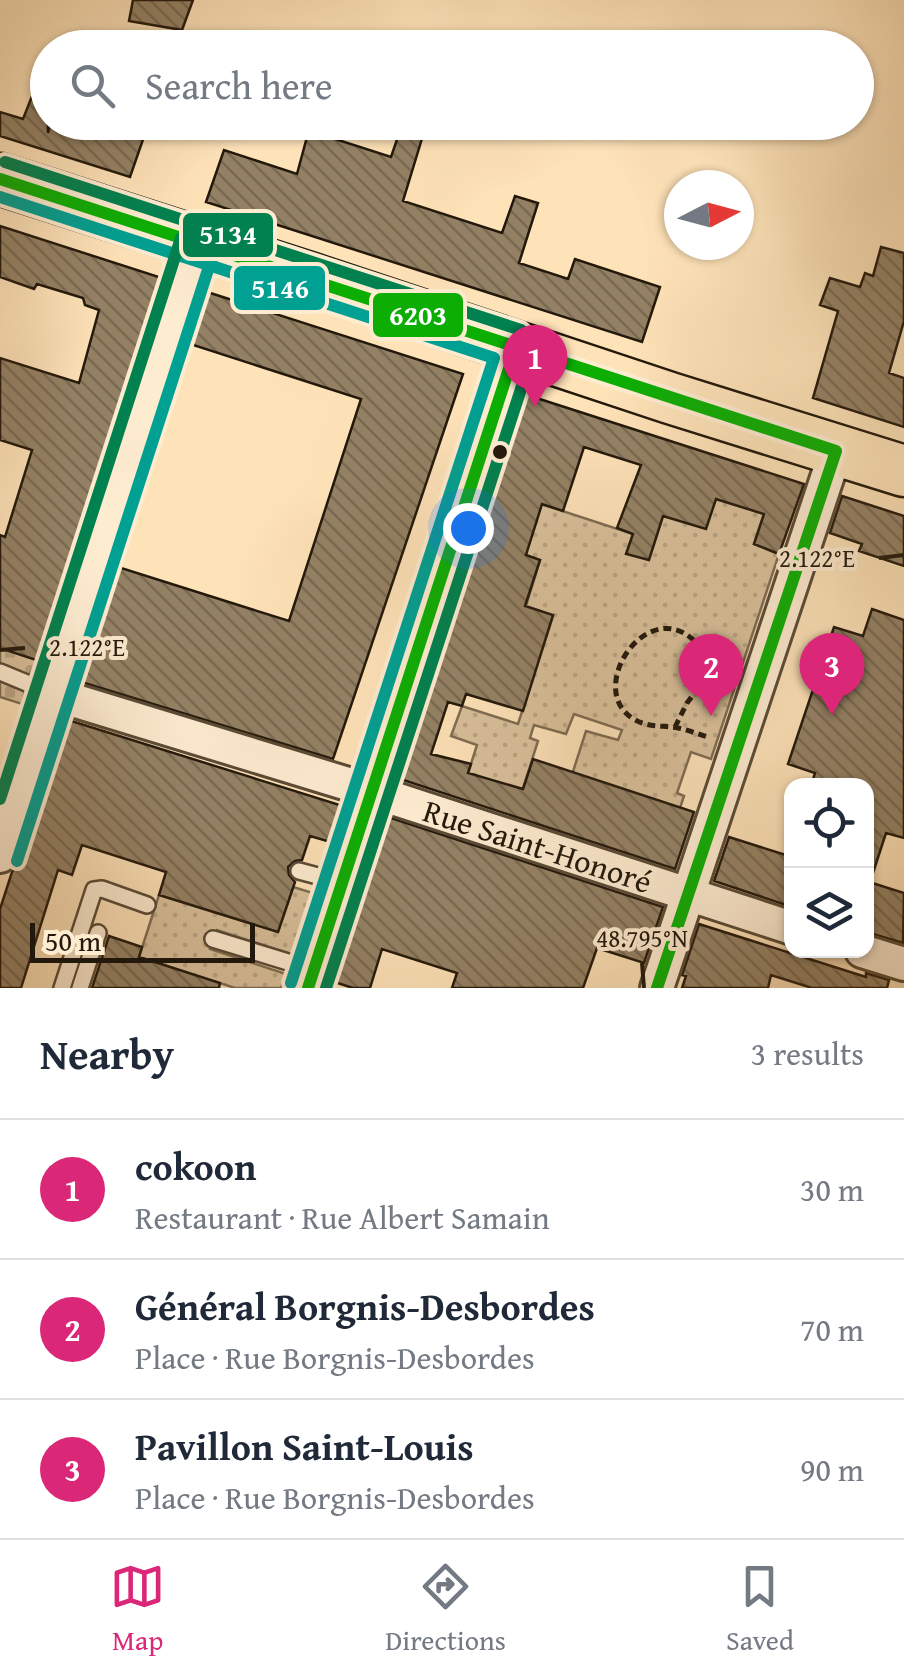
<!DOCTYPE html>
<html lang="en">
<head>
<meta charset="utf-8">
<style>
  body { margin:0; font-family:"Gentium Book Plus",serif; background:#f6f6f7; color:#1f2937 }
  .controls { position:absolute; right:30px; bottom:30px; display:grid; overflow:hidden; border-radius:20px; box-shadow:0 2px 8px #0004 }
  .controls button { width:90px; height:90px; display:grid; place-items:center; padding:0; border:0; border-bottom:2px solid #e0e1e3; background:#fff; color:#1f2937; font:50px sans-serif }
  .compass { position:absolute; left:664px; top:170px; width:90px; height:90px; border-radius:50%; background:#fff; box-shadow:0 2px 8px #0004; rotate:84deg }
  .scale { position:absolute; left:30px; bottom:25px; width:225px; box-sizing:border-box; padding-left:10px; border:5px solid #22180b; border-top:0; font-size:28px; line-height:35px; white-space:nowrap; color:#22180b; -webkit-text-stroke:8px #feecd1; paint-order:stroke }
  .you { position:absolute; left:468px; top:528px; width:35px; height:35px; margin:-25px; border:8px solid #fff; border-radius:50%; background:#1a73e8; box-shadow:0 0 0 15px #1a73e833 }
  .badge { display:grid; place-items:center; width:65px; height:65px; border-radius:50%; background:#db2777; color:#fff; font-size:32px; font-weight:700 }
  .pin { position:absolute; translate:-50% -82px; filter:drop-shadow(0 2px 5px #0008) }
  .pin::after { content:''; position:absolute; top:52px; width:35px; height:30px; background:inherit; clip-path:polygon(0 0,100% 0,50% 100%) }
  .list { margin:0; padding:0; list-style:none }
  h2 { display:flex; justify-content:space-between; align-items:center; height:130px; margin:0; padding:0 40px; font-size:42px }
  h2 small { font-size:32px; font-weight:400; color:#747a83 }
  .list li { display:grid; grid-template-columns:65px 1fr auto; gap:30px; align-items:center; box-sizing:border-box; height:140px; padding:0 40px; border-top:2px solid #e0e1e3 }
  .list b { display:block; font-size:38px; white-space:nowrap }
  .list p { margin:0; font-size:32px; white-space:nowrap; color:#747a83 }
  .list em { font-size:32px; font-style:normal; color:#747a83 }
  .icon { flex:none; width:55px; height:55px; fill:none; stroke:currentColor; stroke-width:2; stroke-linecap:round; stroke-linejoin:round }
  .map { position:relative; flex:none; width:904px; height:988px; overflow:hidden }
  .search { position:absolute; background:#fff; box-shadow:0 2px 8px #0004; left:30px; right:30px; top:30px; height:110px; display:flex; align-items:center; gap:25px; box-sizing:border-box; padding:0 35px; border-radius:55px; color:#747a83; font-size:38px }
  .sheet { height:550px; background:#fff }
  nav { display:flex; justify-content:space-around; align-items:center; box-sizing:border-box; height:140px; border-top:2px solid #e0e1e3; background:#fff; font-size:28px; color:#747a83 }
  nav a { display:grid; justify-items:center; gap:5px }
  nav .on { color:#db2777 }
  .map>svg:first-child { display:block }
</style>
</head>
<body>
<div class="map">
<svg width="904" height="988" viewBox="0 0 904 988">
  <defs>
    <pattern id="cemetery-stones" width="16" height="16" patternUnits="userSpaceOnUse" patternTransform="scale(2.5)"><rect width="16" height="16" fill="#d9c09b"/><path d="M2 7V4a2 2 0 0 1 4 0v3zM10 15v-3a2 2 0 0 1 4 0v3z" fill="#baa484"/></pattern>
    <pattern id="garden-dots" width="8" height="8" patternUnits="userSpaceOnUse" patternTransform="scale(2.5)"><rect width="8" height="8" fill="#d9c09b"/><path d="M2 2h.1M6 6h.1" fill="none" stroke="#baa484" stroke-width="1.8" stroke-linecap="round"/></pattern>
    <pattern id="building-back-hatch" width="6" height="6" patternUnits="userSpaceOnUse" patternTransform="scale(2.5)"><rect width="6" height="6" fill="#948165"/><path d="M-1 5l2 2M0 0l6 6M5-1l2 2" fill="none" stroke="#786951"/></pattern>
  </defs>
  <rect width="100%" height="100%" fill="#fee2b8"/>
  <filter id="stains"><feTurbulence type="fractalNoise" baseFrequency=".002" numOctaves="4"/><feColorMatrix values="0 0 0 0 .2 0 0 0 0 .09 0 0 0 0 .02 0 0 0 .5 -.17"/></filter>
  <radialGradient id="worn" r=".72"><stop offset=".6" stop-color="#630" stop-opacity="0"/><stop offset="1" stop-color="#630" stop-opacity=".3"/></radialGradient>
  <path fill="url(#cemetery-stones)" stroke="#7e6c53" stroke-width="2.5" d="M0 648 37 660 27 680 22 704 0 697Z"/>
  <path fill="url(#garden-dots)" stroke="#7e6c53" stroke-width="2.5" d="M716 499 764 514 754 544 779 554 711 759 691 752 677 793 684 796 680 808 569 784 586 731 618 740 622 730 574 714 566 734 534 725 530 738 538 741 519 801 477 788 481 777 468 773 477 745 451 736 462 706 518 724 553 616 526 606 540 560 521 554 537 521 534 515 538 503 633 534 627 553 648 560 663 515Z
    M293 887 313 893 293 955 217 930 210 949 286 974 281 988H235L139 957 159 895 278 932Z"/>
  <path fill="url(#building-back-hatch)" stroke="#22180b" stroke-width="2.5" d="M133 0H193L182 30 129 21Z
    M46 61 48 133 51 122H131L147 128 130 177 0 136V112L23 119Z
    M311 122H340L335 139 391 157 403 122H427L403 201 502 233 515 196 538 203 519 263 568 279 575 259 660 287 642 342 206 202 224 150 297 174Z
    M0 226 165 279 148 331 143 330 72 553 76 554 42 662 0 648V535L5 537 32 450 0 440V358L79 383 99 310 85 305 83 298 37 284 34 289 0 277Z
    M881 247 904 253V321L889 373 904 378V427L813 398 838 311 820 305 830 278 860 287 865 273 873 276Z
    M204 291 463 374 333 759 78 681 115 566 289 621 361 399 187 343Z
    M524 394 804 484 779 554 754 544 764 514 716 499 706 529 663 516 649 560 626 554 633 534 617 528 641 465 584 447 563 511 542 504 526 555 540 560 525 606 553 615 523 711 466 694 462 706 448 702 431 754 471 764 468 773 523 789 533 759 694 812 675 869 397 778Z
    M842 496 904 516V566L859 551 862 544 830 533Z
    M872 609 904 620V838L886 833 871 879 866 878V786H811L815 773 788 764 834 627 863 636Z
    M65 719 346 807 334 843 310 836 302 860 295 861 288 867 289 875 295 882 278 932 159 895 166 872 82 845 72 875 58 870 21 988H0V909L12 872 19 862Z
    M385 816 663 907 644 963 597 948 583 988H452L457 973 382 949 370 988H353L331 981Z
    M729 837 792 857V907L714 881Z
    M866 881 904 893 903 943 866 932Z
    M699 924 866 977V973L889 980 887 988H812L771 975 768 988H682L686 976 682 975Z
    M109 936 142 947 139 957 220 983 219 988H92Z"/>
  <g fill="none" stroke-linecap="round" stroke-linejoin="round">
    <g stroke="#594a36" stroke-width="20">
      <path id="lane" d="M0 672 53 694
        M299 871 344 883
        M213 939 314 970
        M62 988 94 890 102 889 147 905
        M80 988 98 933"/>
    </g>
    <g stroke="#594a36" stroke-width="38">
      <g id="street">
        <path id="s1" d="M53 694 374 792 792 928"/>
        <path d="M0 856 198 243"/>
        <path d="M862 951 904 964"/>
        <path d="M308 988 516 347"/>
        <path d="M657 988 836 451"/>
      </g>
    </g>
    <g stroke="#22180b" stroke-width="55">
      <path id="primary" d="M0 179 312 279 670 398 904 471"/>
    </g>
    <path stroke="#22180b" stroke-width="5" stroke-dasharray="8 5" stroke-linecap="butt" d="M675 727 687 703 713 669C667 568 579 683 632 718 647 728 662 725 678 728 688 730 698 734 708 737"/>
    <use href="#lane" stroke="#feecd1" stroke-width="15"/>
    <use href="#street" stroke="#feecd1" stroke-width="32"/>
    <use href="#primary" stroke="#fee2b8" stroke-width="50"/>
    <g stroke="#feecd1" stroke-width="20">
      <path id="bus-1" d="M0 179 836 451
        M308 988 516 347
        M657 988 836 451"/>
    </g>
    <g stroke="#feecd1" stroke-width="20">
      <path id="bus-2" d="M0 197 494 358 291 983
        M17 861 215 248"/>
    </g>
    <g stroke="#feecd1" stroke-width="20">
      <path id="bus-3" d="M5 162 521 330 532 341 533 352 326 988
        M0 799 181 238"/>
    </g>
    <use href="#bus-1" stroke="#0cae04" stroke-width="12"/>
    <use href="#bus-2" stroke="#00a092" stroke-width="12"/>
    <use href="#bus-3" stroke="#00814f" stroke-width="12"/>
  </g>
  <path fill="none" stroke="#22180b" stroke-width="4" d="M879 558 904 555M0 650 25 648M642 963 644 988"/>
  <circle fill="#22180b" stroke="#feecd1" stroke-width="4" cx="500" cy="452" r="9"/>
  <g text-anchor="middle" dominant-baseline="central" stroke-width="8" stroke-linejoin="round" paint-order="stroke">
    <g font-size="32" fill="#22180b" stroke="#feecd1">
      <text stroke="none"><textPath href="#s1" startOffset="508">Rue Saint-Honoré</textPath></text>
    </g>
  </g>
  <g font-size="25" text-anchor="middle" fill="#22180b" stroke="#feecd1" stroke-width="8" stroke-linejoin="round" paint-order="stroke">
    <text x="817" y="567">2.122°E</text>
    <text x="87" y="656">2.122°E</text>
    <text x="642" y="947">48.795°N</text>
  </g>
  <g stroke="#feecd1" stroke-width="4">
    <rect x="181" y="211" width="94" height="48" rx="10" fill="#00814f"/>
    <rect x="232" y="264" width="95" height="48" rx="10" fill="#00a092"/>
    <rect x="371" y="291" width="94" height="48" rx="10" fill="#0cae04"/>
  </g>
  <g font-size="28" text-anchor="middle" font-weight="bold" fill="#fff">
    <text x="228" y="244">5134</text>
    <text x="280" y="298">5146</text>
    <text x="418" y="325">6203</text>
  </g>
  <rect width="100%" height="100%" filter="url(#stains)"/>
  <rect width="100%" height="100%" fill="url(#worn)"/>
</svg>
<div class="controls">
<button><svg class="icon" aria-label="locate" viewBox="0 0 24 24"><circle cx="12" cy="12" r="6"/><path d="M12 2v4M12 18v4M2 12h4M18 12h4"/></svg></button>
<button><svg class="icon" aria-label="layers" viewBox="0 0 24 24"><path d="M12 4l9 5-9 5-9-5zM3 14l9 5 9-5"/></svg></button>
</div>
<svg class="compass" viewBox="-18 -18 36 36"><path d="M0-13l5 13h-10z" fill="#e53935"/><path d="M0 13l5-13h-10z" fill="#747a83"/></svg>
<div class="scale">50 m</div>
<div class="you"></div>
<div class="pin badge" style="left:535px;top:407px">1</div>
<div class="pin badge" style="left:711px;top:716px">2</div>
<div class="pin badge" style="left:832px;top:715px">3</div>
<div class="search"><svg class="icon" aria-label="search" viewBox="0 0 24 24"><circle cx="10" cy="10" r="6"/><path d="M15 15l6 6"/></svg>Search here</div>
</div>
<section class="sheet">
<h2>Nearby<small>3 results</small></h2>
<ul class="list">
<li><span class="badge">1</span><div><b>cokoon</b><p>Restaurant · Rue Albert Samain</p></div><em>30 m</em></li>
<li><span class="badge">2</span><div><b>Général Borgnis-Desbordes</b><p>Place · Rue Borgnis-Desbordes</p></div><em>70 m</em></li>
<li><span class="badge">3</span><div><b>Pavillon Saint-Louis</b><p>Place · Rue Borgnis-Desbordes</p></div><em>90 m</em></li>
</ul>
</section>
<nav>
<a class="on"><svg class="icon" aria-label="map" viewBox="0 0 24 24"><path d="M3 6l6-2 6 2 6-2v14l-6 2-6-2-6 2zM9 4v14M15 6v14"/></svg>Map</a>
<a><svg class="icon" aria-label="directions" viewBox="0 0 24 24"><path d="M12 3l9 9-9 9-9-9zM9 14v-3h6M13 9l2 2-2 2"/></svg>Directions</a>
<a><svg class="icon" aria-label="saved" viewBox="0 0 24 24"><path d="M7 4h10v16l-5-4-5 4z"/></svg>Saved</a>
</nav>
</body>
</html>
